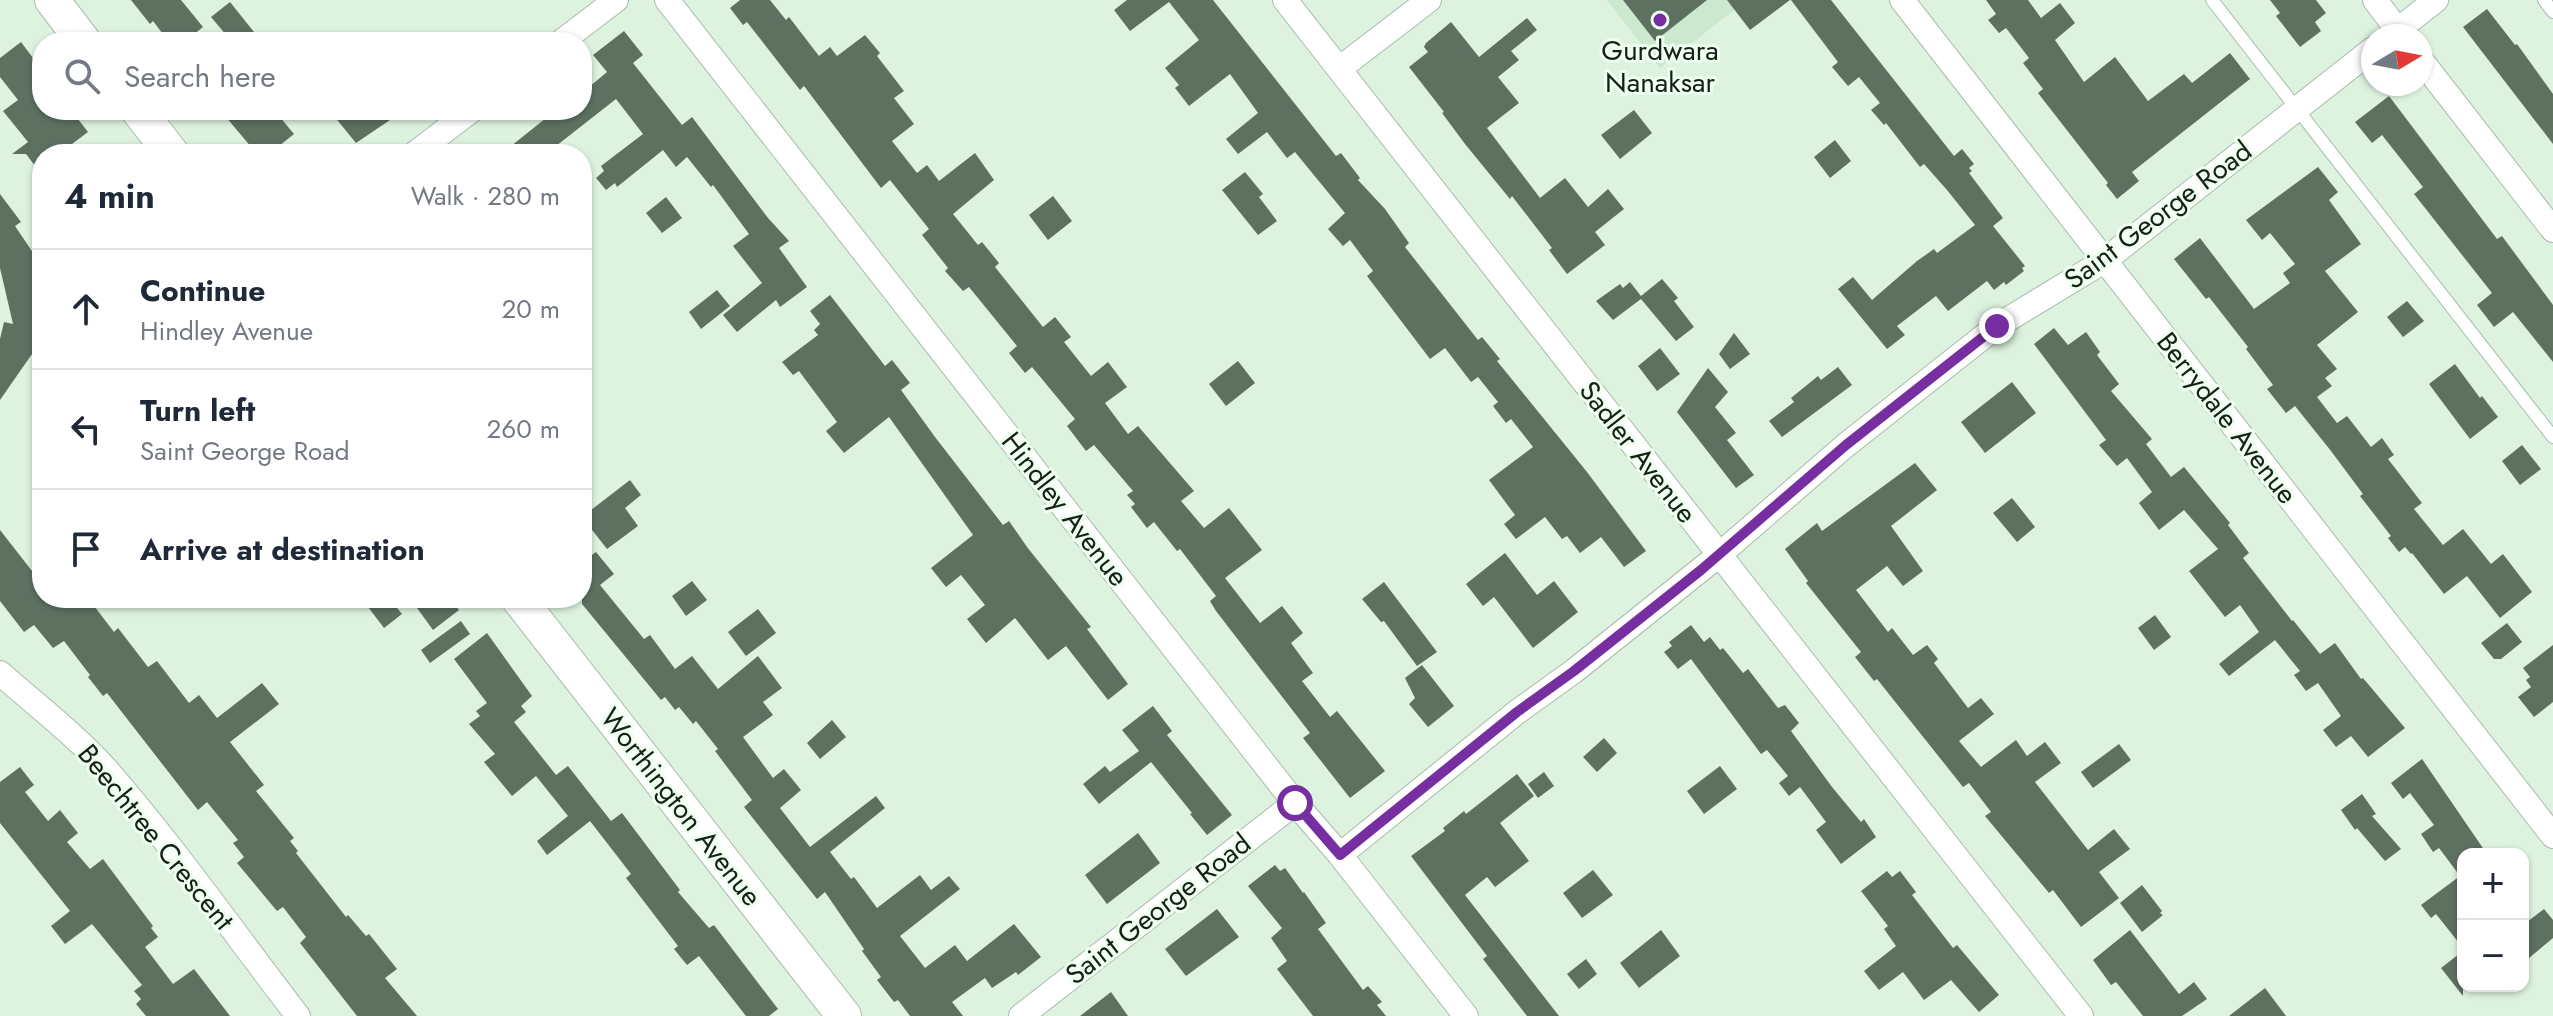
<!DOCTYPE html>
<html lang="en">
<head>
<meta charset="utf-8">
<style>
  body { margin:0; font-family:Jost,sans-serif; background:#f6f6f7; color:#1f2937 }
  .controls { position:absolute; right:24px; bottom:24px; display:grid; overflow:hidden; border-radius:16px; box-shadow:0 2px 6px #0004 }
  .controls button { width:72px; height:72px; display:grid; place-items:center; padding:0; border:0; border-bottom:2px solid #e0e1e3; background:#fff; color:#1f2937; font:40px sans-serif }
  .compass { position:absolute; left:2361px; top:24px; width:72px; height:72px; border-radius:50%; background:#fff; box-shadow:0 2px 6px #0004; rotate:80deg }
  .stop { position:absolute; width:24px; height:24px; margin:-18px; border:6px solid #772ea0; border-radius:50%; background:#fff }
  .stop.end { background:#772ea0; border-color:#fff; box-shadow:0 2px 8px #0008 }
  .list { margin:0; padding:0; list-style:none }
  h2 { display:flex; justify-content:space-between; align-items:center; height:104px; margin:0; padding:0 32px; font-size:34px }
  h2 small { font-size:26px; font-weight:400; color:#747a83 }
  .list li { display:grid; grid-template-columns:52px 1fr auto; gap:24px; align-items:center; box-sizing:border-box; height:120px; padding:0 32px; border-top:2px solid #e0e1e3 }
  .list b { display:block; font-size:30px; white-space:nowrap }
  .list p { margin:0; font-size:26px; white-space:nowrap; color:#747a83 }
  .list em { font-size:26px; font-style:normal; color:#747a83 }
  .icon { flex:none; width:44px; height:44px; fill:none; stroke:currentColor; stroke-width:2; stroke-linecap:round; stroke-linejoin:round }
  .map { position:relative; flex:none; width:2553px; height:1016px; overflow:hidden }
  .search { position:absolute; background:#fff; box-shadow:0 2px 6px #0004; left:32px; top:32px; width:560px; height:88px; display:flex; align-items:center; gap:20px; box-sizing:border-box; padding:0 28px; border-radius:32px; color:#747a83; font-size:30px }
  .panel { position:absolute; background:#fff; box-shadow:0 2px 6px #0004; left:32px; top:144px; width:560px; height:464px; border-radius:32px }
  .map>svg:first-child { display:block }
</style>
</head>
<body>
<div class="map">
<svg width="2553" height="1016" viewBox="0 0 2553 1016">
  <rect width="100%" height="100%" fill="#ddf3e0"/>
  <path fill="#cce8cf" d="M1607 0H1747L1660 68Z"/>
  <path fill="#5e7161" d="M131 0H181L203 27 184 42H169L153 21 150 24Z
    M740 0H770L786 20 789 17 819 56 830 47 837 56 865 35 880 53 877 56 904 91 894 98 914 124 892 141 917 173 927 165 939 181 975 153 994 180 953 214 978 245 982 242 999 263 995 267 1043 327 1055 317 1071 337 1064 342 1091 376 1108 362 1127 387 1105 403 1128 434 1138 426 1194 491 1181 501 1204 528 1229 508 1262 550 1225 578 1260 623 1282 606 1303 633 1291 643 1313 673 1302 681 1330 717 1337 711 1385 771 1350 798 1303 738 1310 733 1216 611 1210 601 1216 596 1180 549 1177 551 1154 522 1147 528 1131 507 1135 504 1127 495 1133 491 1094 445 1086 451 1067 426 1075 419 1032 367 1025 373 1009 353 1017 346 969 287 963 291 945 271 948 268 922 235 929 229 890 180 881 188 804 86 800 90 747 22 743 25 730 8Z
    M1127 0H1213L1336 156 1341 153 1360 178 1358 180 1385 209 1409 243 1405 247 1478 340 1482 337 1500 359 1497 361 1587 472 1646 551 1624 567 1601 537 1580 553 1567 536 1562 539 1545 517 1516 539 1504 524 1515 515 1489 480 1533 447 1511 419 1506 423 1493 406 1498 402 1478 377 1471 382 1445 348 1430 359 1367 276 1373 271 1350 240 1343 246 1328 229 1345 213 1295 152 1287 158 1267 132 1238 154 1226 139 1258 113 1230 74 1189 106 1175 88 1179 85 1165 68 1199 40 1169 2 1130 31 1114 10Z
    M1623 0H1707L1655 41Z
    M1727 0H1790L1750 30Z
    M1791 0H1831L1954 156 1962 149 1974 164 1969 168 1972 171 1969 173 2003 218 1993 226 2025 266 2022 268 2024 271 2006 285 2004 282 1994 290 1987 281 1948 311 1936 296 1897 326 1905 335 1887 349 1838 289 1853 277 1872 300 1917 261 1934 249 1937 253 1975 225 1947 190 1924 164 1920 167 1886 123 1884 125 1871 110 1880 103 1859 77 1848 86 1832 67 1838 62Z
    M1986 0H2028L2041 18 2060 3 2075 23 2055 40 2084 82 2115 57 2148 101 2184 74 2192 83 2230 53 2250 79 2132 172 2139 181 2117 199 2106 185 2108 183 2038 93 2043 89 2023 63 2029 58 2006 28 1999 33 1988 20 1996 14Z
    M2270 0H2316L2326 13 2315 22 2321 31 2300 47 2276 16 2280 13Z
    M230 2 262 42H232L211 17Z
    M2487 9 2515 45 2517 44 2553 94V144L2463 27Z
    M1527 18 1537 30 1511 51 1519 60 1498 77 1519 103 1487 128 1540 198 1565 178 1588 207 1608 189 1624 209 1595 232 1605 245 1567 274 1549 250 1552 248 1512 196 1510 199 1465 144 1442 113 1444 112 1409 67 1428 52 1424 47 1426 43 1451 22 1479 57Z
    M624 31 643 55 633 63 682 125 692 117 768 218 789 241 779 248 807 287 780 307 776 300 737 332 723 315 762 283 733 246 749 234 713 185 711 187 687 157 676 167 663 150 617 187 615 183 606 190 596 178 604 171 601 166 643 134 616 99 556 146 563 154H501L556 110H582V93L607 72 593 55Z
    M21 42 42 70V110H71L88 132 72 144 79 154H42V175L26 154H12L28 142 3 111 18 100 0 77V58Z
    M2389 96 2497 239 2502 236 2553 305V362L2513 312 2494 327 2477 305 2492 293 2414 194 2423 187 2382 135 2372 143 2355 122Z
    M220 110H274L294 134 269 154H257Z
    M329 110H382L390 120 356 143Z
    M1634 110 1652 133 1620 159 1601 135Z
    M1835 140 1851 161 1830 178 1814 157Z
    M2318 167 2338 192 2329 200 2361 244 2325 271 2358 312 2317 345 2337 369 2325 378 2332 386 2317 397 2337 423 2347 416 2371 447 2382 438 2394 455 2388 459 2422 503 2414 509 2443 545 2463 529 2491 564 2503 554 2532 592 2500 618 2467 576 2444 594 2412 553 2411 554 2405 547 2399 552 2388 538 2391 536 2360 496 2363 494 2331 451 2295 406 2286 413 2267 389 2273 385 2246 349 2248 347 2209 297 2206 299 2174 259 2200 238 2254 309 2290 283 2283 273 2295 264 2270 233 2262 240 2246 220Z
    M1245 172 1263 194 1259 197 1277 221 1258 235 1222 190Z
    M0 194 21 222 15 226 42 266V356L32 354 0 400V339L4 322 13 324 0 268Z
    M1053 196 1072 221 1048 240 1029 215Z
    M666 197 682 218 662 233 646 213Z
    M1662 279 1678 298 1674 301 1694 327 1676 341 1641 299 1613 320 1596 301 1620 284 1623 288 1630 282 1641 296Z
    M717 290 730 306 701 329 689 312Z
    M830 295 885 366 892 360 910 383 901 390 935 437 1003 525 1009 521 1027 547 1091 627 1087 629 1128 684 1108 700 1066 646 1048 660 1015 618 986 643 967 619 985 605 961 575 946 587 931 568 973 535 889 417 844 453 826 431 837 422 799 371 793 375 782 362 818 335 814 330 820 324 810 311Z
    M2407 301 2424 321 2403 337 2387 317Z
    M2054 328 2068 345 2086 332 2100 352 2097 355 2119 384 2111 391 2152 439 2146 444 2171 477 2184 467 2230 523 2228 525 2249 553 2243 558 2292 621 2293 620 2320 654 2335 643 2361 679 2363 678 2405 728 2368 757 2351 736 2336 747 2323 730 2341 716 2318 683 2306 691 2294 675 2300 671 2275 640 2229 676 2219 664 2259 632 2240 605 2225 617 2189 571 2218 549 2184 510 2159 530 2139 503 2152 492 2127 458 2117 466 2099 445 2106 440 2034 344Z
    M1734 333 1750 354 1730 369 1719 354Z
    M1660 348 1680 374 1657 391 1638 366Z
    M1238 361 1255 383 1226 406 1209 384Z
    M2455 364 2480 398 2482 396 2498 417 2470 439 2429 384Z
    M1838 367 1852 385 1782 437 1769 421 1794 402 1791 398 1818 376 1821 380Z
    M1708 368 1728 392 1715 407 1736 433 1727 440 1754 475 1736 488 1677 412Z
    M2012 382 2036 413 1985 453 1961 422Z
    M2522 445 2541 469 2520 485 2502 461Z
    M1915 463 1937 490 1891 526 1923 571 1903 586 1887 566 1856 590 1888 632 1892 628 1913 655 1927 645 1938 659 1934 663 1968 708 1981 698 1994 714 1959 741 1981 767 2016 740 2027 756 2045 742 2061 763 2035 782 2088 850 2114 829 2130 849 2099 872 2119 898 2081 927 2053 890 2049 893 1985 816 1991 812 1969 783 1963 787 1877 679 1874 681 1855 657 1861 652 1806 583 1808 581 1785 549 1817 523 1822 531Z
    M630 480 641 495 625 508 638 526 607 549 582 517Z
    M2012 498 2035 527 2017 542 1993 513Z
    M0 530 32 571 42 564V598H88L114 632 118 628 148 667 157 661 189 703 199 695 217 718 262 683 279 704 230 742 264 785 256 791 294 838 290 841 298 851 296 853 346 917 348 915 366 936 369 934 397 969 385 978 417 1016H357L300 943 306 937 283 907 277 911 237 863 244 857 233 843 238 840 207 802 198 810 107 693 103 696 88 677 90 675 64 641 53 648 34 625 24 632 0 601Z
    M596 552 614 574 600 585 644 639 650 635 675 669 692 656 718 689 758 656 782 688 763 702 773 715 743 737 773 778 784 769 801 790 780 808 810 847 876 796 885 808 830 852 851 879 854 877 877 908 920 875 931 890 949 876 960 889 900 936 925 968 955 945 967 961 1014 924 1041 957 1018 975 1016 972 992 988 985 978 952 1002 963 1016H910L898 1000 894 1002 877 980 881 977 862 951 864 949 825 892 817 899 744 807 752 800 715 751 718 749 696 721 693 724 679 707 675 710 665 697 661 700 582 604V562Z
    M1505 553 1537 595 1554 581 1578 612 1533 648 1494 597 1483 606 1466 584Z
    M692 581 707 600 686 616 672 596Z
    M1384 582 1437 652 1417 666 1384 621 1381 622 1362 599Z
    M379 598H389L402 614 384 628 368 607Z
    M431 598H450L459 610 433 630 417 608Z
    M758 609 776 633 746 656 728 632Z
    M2155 615 2171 637 2154 650 2138 628Z
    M461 621 470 634 430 663 421 650Z
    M2507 623 2522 642 2501 659H2494L2481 643Z
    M1691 625 1704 642 1710 637 1720 650 1723 648 1743 673 1748 669 1778 708 1785 705 1799 723 1791 731 1832 787 1861 822 1864 819 1876 837 1841 864 1816 830 1826 822 1800 787 1789 796 1779 783 1788 776 1767 750 1761 754 1691 659 1678 669 1664 652 1672 646 1669 642Z
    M487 633 532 696 521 706 526 712 514 722 556 775 568 766 611 821 622 813 680 890 678 892 709 928 714 925 778 1009 769 1016H746L699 956 687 965 674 949 678 946 626 878 631 874 590 821 547 855 537 841 568 816 536 776 512 796 484 762 495 754 469 724 480 716 476 711 487 703 454 659Z
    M2553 645V702L2534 717 2518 697 2531 687 2526 680 2530 677 2523 668Z
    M1422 665 1454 706 1428 727 1409 704 1415 698 1405 678Z
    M1153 706 1172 731 1167 735 1232 815 1207 835 1190 814 1192 813 1151 762 1099 804 1083 784 1105 766 1110 772 1139 751 1122 730Z
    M832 720 846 737 820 759 807 743Z
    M1604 738 1617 753 1597 772 1583 757Z
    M2119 744 2131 760 2093 788 2081 772Z
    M2422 759 2487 854H2463V948L2436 914 2431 918 2421 905 2460 876 2439 848 2433 852 2421 834 2434 825 2410 793 2403 799 2391 783Z
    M1720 766 1737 789 1704 814 1687 791Z
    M20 767 34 785 25 792 48 821 60 810 78 833 67 842 90 869 103 859 153 926 151 928 158 937 145 947 173 984 194 969 230 1016H146L136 1004 141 999 134 991 142 985 92 924 65 944 51 926 70 911 0 823V782Z
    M1544 772 1554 786 1538 798 1528 784Z
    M1517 774 1534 796 1500 823 1529 861 1495 887 1487 877 1465 895 1559 1016H1527L1483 959 1487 956 1411 856 1445 831 1443 828 1464 811 1466 814Z
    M2362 794 2376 814 2372 816 2401 849 2385 861 2357 828 2355 830 2341 810Z
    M1138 833 1160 863 1107 904 1085 875Z
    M1275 865 1280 871 1285 868 1303 893 1304 892 1326 923 1318 929 1363 990 1368 986 1382 1002 1377 1005 1386 1016H1313L1277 969 1287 961 1271 938 1282 928 1248 886Z
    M1593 870 1613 895 1582 918 1563 893Z
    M1887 871 1892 877 1900 871 1916 892 1912 895 1953 948 1957 945 1999 995 1979 1012 1951 980 1924 1000 1903 972 1879 990 1864 971 1896 946 1884 929 1888 926 1861 891Z
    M2142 885 2162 911 2160 913 2163 915 2142 932 2120 903Z
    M1217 909 1239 937 1186 976 1165 949Z
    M2544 909 2553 920V938L2523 963V925Z
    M1661 930 1680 956 1639 988 1620 963Z
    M2130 930 2179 994 2194 982 2207 999 2182 1016H2143L2116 982 2111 985 2093 960Z
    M2463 951V996L2441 968Z
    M1586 959 1597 974 1579 989 1567 974Z
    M2265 988 2286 1016H2229Z
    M1111 992 1128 1016H1080Z"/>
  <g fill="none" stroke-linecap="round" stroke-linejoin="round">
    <g stroke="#a7bcaa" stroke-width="14">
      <path id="lane" d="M2212 0 2553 437
        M2544 0 2553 12"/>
    </g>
    <g stroke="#a7bcaa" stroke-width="26">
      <path id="street" d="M667 0 1295 803 1340 855 1466 1016
        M1285 0 2081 1016
        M1902 0 2553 836
        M2375 0 2402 36
        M2390 36 2436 0
        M561 42 616 0
        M2421 60 2553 230
        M1339 69 1429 0
        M414 154 472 110
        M0 673C35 704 73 733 105 768 174 847 234 933 298 1016
        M1340 855 1517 712 1574 671 1719 555 1846 445 1997 326 2104 261 2373 49
        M1021 1016 1295 803"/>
    </g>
    <g stroke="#a7bcaa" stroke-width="36">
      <path id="secondary" d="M52 0 84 42
        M138 110 172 154
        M518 598 844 1016"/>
    </g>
    <use href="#lane" stroke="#fff" stroke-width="12"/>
    <use href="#street" stroke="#fff" stroke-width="24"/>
    <use href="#secondary" stroke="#fff" stroke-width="34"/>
  </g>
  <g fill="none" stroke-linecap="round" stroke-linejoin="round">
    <path stroke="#772ea0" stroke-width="10" d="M1295 803 1340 855 1517 712 1574 671 1701 570 1846 445 1997 326"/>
  </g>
  <circle fill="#772ea0" stroke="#edffef" stroke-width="3" cx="1660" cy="20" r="8"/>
  <g text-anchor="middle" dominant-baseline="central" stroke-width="6" stroke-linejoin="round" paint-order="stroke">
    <g font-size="28" fill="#171f18" stroke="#edffef">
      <text x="1660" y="50">Gurdwara<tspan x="1660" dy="32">Nanaksar</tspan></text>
    </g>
    <g font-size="28" fill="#171f18" stroke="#edffef">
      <text transform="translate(2158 215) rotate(-37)">Saint George Road</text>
      <text transform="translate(2227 418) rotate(52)">Berrydale Avenue</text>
      <text transform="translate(1638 452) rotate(52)">Sadler Avenue</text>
      <text transform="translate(1065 509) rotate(52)">Hindley Avenue</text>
      <text transform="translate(681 807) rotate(52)">Worthington Avenue</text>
      <text transform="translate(156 837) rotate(51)">Beechtree Crescent</text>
      <text transform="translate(1158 909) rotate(-38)">Saint George Road</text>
    </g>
  </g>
</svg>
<div class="controls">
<button>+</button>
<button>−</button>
</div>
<svg class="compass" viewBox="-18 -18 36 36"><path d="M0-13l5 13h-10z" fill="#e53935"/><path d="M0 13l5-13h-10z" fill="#747a83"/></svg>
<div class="stop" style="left:1295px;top:803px"></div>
<div class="stop end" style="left:1997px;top:326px"></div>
<div class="search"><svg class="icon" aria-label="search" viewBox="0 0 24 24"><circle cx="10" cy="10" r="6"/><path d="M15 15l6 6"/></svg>Search here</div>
<section class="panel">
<h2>4 min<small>Walk · 280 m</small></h2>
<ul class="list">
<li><svg class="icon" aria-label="ahead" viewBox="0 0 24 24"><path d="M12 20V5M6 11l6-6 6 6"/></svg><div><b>Continue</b><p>Hindley Avenue</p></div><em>20 m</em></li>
<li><svg class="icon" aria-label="left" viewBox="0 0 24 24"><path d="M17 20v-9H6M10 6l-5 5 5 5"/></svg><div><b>Turn left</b><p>Saint George Road</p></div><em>260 m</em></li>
<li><svg class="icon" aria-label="arrive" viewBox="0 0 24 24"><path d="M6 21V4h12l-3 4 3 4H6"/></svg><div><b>Arrive at destination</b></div></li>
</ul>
</section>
</div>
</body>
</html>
